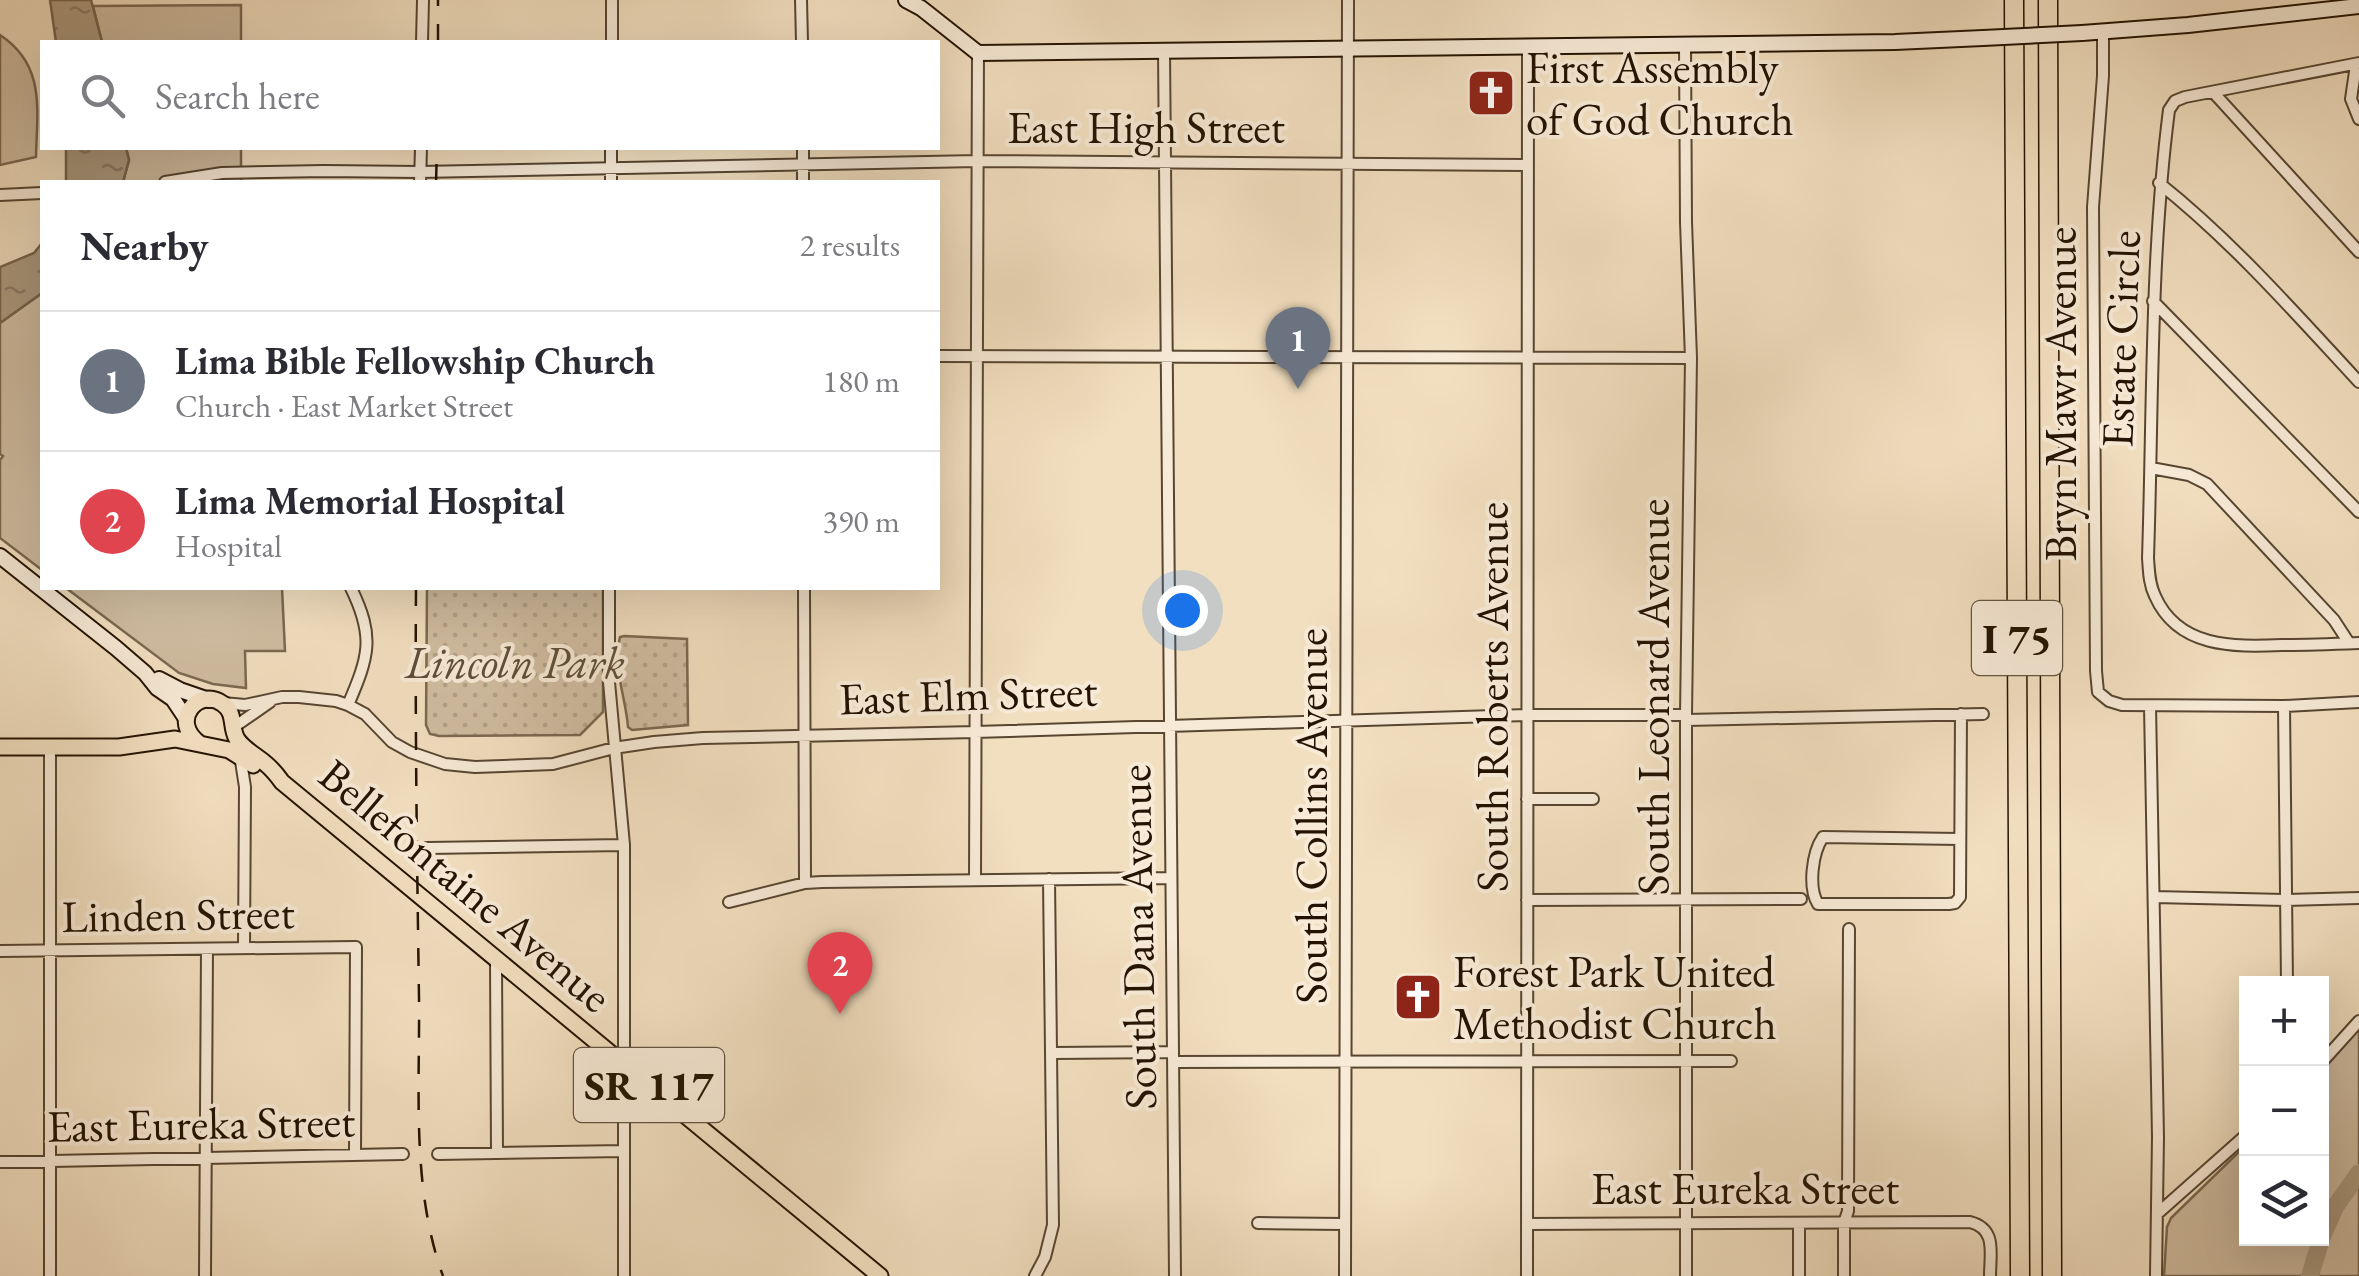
<!DOCTYPE html>
<html lang="en">
<head>
<meta charset="utf-8">
<style>
  body { margin:0; font-family:"EB Garamond",serif; background:#f7f7f7; color:#2b2b33 }
  .controls { position:absolute; right:30px; bottom:30px; display:grid; overflow:hidden; border-radius:0px; box-shadow:0 10px 40px #0002 }
  .controls button { width:90px; height:90px; display:grid; place-items:center; padding:0; border:0; border-bottom:2px solid #e1e1e2; background:#fff; color:#2b2b33; font:50px sans-serif }
  .you { position:absolute; left:1182px; top:610px; width:35px; height:35px; margin:-25px; border:8px solid #fff; border-radius:50%; background:#1a73e8; box-shadow:0 0 0 15px #1a73e833 }
  .badge { display:grid; place-items:center; width:65px; height:65px; border-radius:50%; background:#ea580c; color:#fff; font-size:32px; font-weight:700 }
  .pin { position:absolute; translate:-50% -82px; filter:drop-shadow(0 2px 5px #0008) }
  .pin::after { content:''; position:absolute; top:52px; width:35px; height:30px; background:inherit; clip-path:polygon(0 0,100% 0,50% 100%) }
  .list { margin:0; padding:0; list-style:none }
  h2 { display:flex; justify-content:space-between; align-items:center; height:130px; margin:0; padding:0 40px; font-size:42px }
  h2 small { font-size:32px; font-weight:400; color:#7c7c81 }
  .list li { display:grid; grid-template-columns:65px 1fr auto; gap:30px; align-items:center; box-sizing:border-box; height:140px; padding:0 40px; border-top:2px solid #e1e1e2 }
  .list b { display:block; font-size:38px; white-space:nowrap }
  .list p { margin:0; font-size:32px; white-space:nowrap; color:#7c7c81 }
  .list em { font-size:32px; font-style:normal; color:#7c7c81 }
  .icon { flex:none; width:55px; height:55px; fill:none; stroke:currentColor; stroke-width:2; stroke-linecap:round; stroke-linejoin:round }
  .map { position:relative; flex:none; width:2359px; height:1276px; overflow:hidden }
  .search { position:absolute; background:#fff; box-shadow:0 10px 40px #0002; left:40px; top:40px; width:900px; height:110px; display:flex; align-items:center; gap:25px; box-sizing:border-box; padding:0 35px; border-radius:0px; color:#7c7c81; font-size:38px }
  .panel { position:absolute; background:#fff; box-shadow:0 10px 40px #0002; left:40px; top:180px; width:900px; height:410px; border-radius:0px }
  .map>svg:first-child { display:block }
</style>
</head>
<body>
<div class="map">
<svg width="2359" height="1276" viewBox="0 0 2359 1276">
  <defs>
    <pattern id="park-dots" width="8" height="8" patternUnits="userSpaceOnUse" patternTransform="scale(2.5)"><rect width="8" height="8" fill="#cfbca0"/><path d="M2 2h.1M6 6h.1" fill="none" stroke="#b2a188" stroke-width="1.8" stroke-linecap="round"/></pattern>
    <pattern id="water-ripples" width="26" height="14" patternUnits="userSpaceOnUse" patternTransform="scale(2.5)"><rect width="26" height="14" fill="#ac9a7f"/><path d="M2 4q2-2 4 0t4 0M15 11q2-2 4 0t4 0" fill="none" stroke="#8c7c66"/></pattern>
  </defs>
  <rect width="100%" height="100%" fill="#f2dfc0"/>
  <filter id="stains"><feTurbulence type="fractalNoise" baseFrequency=".002" numOctaves="4"/><feColorMatrix values="0 0 0 0 .2 0 0 0 0 .09 0 0 0 0 .02 0 0 0 .5 -.17"/></filter>
  <radialGradient id="worn" r=".72"><stop offset=".6" stop-color="#630" stop-opacity="0"/><stop offset="1" stop-color="#630" stop-opacity=".3"/></radialGradient>
  <path fill="#cfbca0" stroke="#7a6850" stroke-width="2.5" d="M241 5V42H102L93 6Z
    M0 35C46 65 37 110 36 157L0 165Z
    M126 148H241V182H123L129 160Z
    M42 293V570L0 538V460L3 456 0 454V323Z
    M66 588H282L285 651H245L246 688 213 684 179 673Z
    M2359 1029V1276H2164L2167 1227 2171 1218 2246 1145V1238H2322V1070Z"/>
  <path fill="url(#park-dots)" stroke="#7a6850" stroke-width="2.5" d="M427 588H603V712L580 735 439 736 430 734 426 725Z
    M624 636 687 639 688 725 632 730 628 727C626 698 612 666 620 637Z"/>
  <path fill="url(#water-ripples)" stroke="#76644d" stroke-width="2.5" d="M50 0H91L102 42H56Z
    M66 148H126L129 160 123 182H66Z
    M42 243V293L0 323V267L34 253Z"/>
  <g fill="none" stroke-linecap="round" stroke-linejoin="round">
    <path stroke="#ac9a7f" stroke-width="18" d="M2310 1276 2322 1236 2335 1207 2359 1173"/>
    <g stroke="#584631" stroke-width="14">
      <path id="street" d="M801 0 802 42
        M2103 32V76L2093 207 2096 671 2098 692 2109 701 2122 705 2284 706 2359 702
        M422 42 423 0
        M612 42V0
        M1685 45 1686 222 1691 358 1686 715V1276
        M1164 51 1175 1276
        M2359 63 2185 97 2175 101 2169 110C2150 259 2153 408 2148 558 2149 571 2149 584 2155 596 2178 648 2233 647 2282 645 2307 645 2333 644 2359 643
        M2356 65 2351 99 2359 119
        M2213 92 2359 252
        M803 148V182
        M165 182 222 173 324 171 420 172 977 161 1528 165
        M420 182 421 148
        M611 182V148
        M2159 183C2233 242 2295 313 2359 382
        M0 195 42 193
        M2153 301 2359 512
        M938 356 1691 358
        M2151 468 2189 475 2207 484 2334 620 2349 643
        M609 588V682L624 845V1276
        M804 588 805 883
        M223 703 245 705 282 697H299L336 701 348 705 365 714 392 742 410 752 445 764 475 767 553 764 614 748 654 742 703 738 975 732 1527 715H1686
        M348 705C369 656 375 637 351 588
        M2150 706 2158 1137 2156 1276
        M2284 706 2287 984
        M1686 720 1983 714
        M234 727 270 702
        M240 755 245 787 244 948
        M1527 799H1593
        M1960 839 1823 837C1812 853 1808 888 1818 904H1949L1955 903 1960 897 1961 714
        M427 848 624 845
        M975 879 978 53
        M2154 897 2285 900 2359 898
        M1527 900 1801 899
        M729 902 805 883 822 882 1171 878
        M0 951 356 947 355 1154
        M496 959 497 1153
        M1053 1053 1173 1052
        M1173 1062 1731 1061
        M2322 1062 2359 1021
        M438 1154 624 1151
        M0 1162 403 1154
        M2157 1214 2246 1135
        M1258 1223 1344 1224
        M1527 1224 1970 1222C1997 1229 1990 1253 1990 1276
        M50 1276V747
        M205 1276 207 949
        M1035 1276 1045 1257 1053 1225 1049 879
        M1345 1276 1348 0
        M1527 1276 1528 46
        M1799 1276V1223
        M1844 1276V1223L1848 1211 1849 929"/>
    </g>
    <g stroke="#241301" stroke-width="18">
      <path id="secondary" d="M906 0 921 8 978 53 1895 42 1983 38
        M2082 33 2188 25 2359 6
        M0 556 116 648 145 673 157 688 173 699 185 717
        M159 679 180 690 209 700"/>
    </g>
    <g stroke="#241301" stroke-width="19">
      <path id="primary" d="M200 744C168 721 199 686 223 704 236 713 230 728 237 739 243 749 257 756 266 764 272 769 277 775 282 782L880 1276
        M0 747H119L175 739 229 750 253 765"/>
    </g>
    <g stroke="#241301" stroke-width="21">
      <path id="highway" d="M2014 0 2020 1276
        M2048 0 2052 1276"/>
    </g>
    <use href="#street" stroke="#f7ead6" stroke-width="10"/>
    <use href="#secondary" stroke="#f7ead6" stroke-width="14"/>
    <use href="#primary" stroke="#f2dfc0" stroke-width="15"/>
    <use href="#highway" stroke="#f2dfc0" stroke-width="18"/>
    <path stroke="#241301" stroke-width="2.5" stroke-dasharray="18 18" stroke-linecap="butt" d="M438 42V0
      M436 182 437 148
      M416 588C415 724 417 861 419 998 420 1089 411 1188 443 1276"/>
    <g stroke="#241301" stroke-width="18" stroke-linecap="butt">
      <path id="secondary-bridge" d="M1983 38 2082 33"/>
    </g>
    <use href="#secondary-bridge" stroke="#f7ead6" stroke-width="14"/>
  </g>
  <defs>
    <g id="church-square" transform="scale(2.5)"><rect x="-9" y="-9" width="18" height="18" rx="4" fill="#8f2418" stroke="#f7ead6"/><path d="M-1.2-6h2.4v3.5h3.3v2.4h-3.3V6h-2.4V-.1h-3.3v-2.4h3.3Z" fill="#fff"/></g>
  </defs>
  <g fill-rule="evenodd">
    <use href="#church-square" x="1491" y="93"/>
    <use href="#church-square" x="1418" y="997"/>
  </g>
  <g text-anchor="middle" dominant-baseline="central" stroke-width="8" stroke-linejoin="round" paint-order="stroke">
    <g fill="#f7ead6" stroke="#635441" stroke-width="2.5">
      <rect x="1972" y="601" width="90" height="74" rx="8"/>
      <rect x="574" y="1048" width="150" height="74" rx="8"/>
    </g>
    <g font-size="42" font-weight="bold" fill="#241301">
      <text x="2017" y="638">I 75</text>
      <text x="649" y="1085">SR 117</text>
    </g>
    <g font-size="45" fill="#241301" stroke="#f7ead6" text-anchor="start">
      <text x="1526" y="67">First Assembly<tspan x="1526" dy="52">of God Church</tspan></text>
      <text x="1453" y="971">Forest Park United<tspan x="1453" dy="52">Methodist Church</tspan></text>
    </g>
    <g font-size="45" fill="#241301" stroke="#f7ead6">
      <text x="1146" y="127">East High Street</text>
      <text transform="translate(2120 339) rotate(-88)">Estate Circle</text>
      <text transform="translate(2060 394) rotate(-90)">Bryn Mawr Avenue</text>
      <text transform="translate(968 694) rotate(-2)">East Elm Street</text>
      <text transform="translate(1492 697) rotate(-90)">South Roberts Avenue</text>
      <text transform="translate(1653 697) rotate(-90)">South Leonard Avenue</text>
      <text transform="translate(1311 816) rotate(-90)">South Collins Avenue</text>
      <text transform="translate(466 885) rotate(40)">Bellefontaine Avenue</text>
      <text transform="translate(178 914) rotate(-1)">Linden Street</text>
      <text transform="translate(1137 937) rotate(-91)">South Dana Avenue</text>
      <text transform="translate(201 1123) rotate(-1)">East Eureka Street</text>
      <text x="1745" y="1188">East Eureka Street</text>
    </g>
    <g font-size="45" font-style="italic" fill="#604e39" stroke="#f7ead6">
      <text x="515" y="662">Lincoln Park</text>
    </g>
  </g>
  <rect width="100%" height="100%" filter="url(#stains)"/>
  <rect width="100%" height="100%" fill="url(#worn)"/>
</svg>
<div class="controls">
<button>+</button>
<button>−</button>
<button><svg class="icon" aria-label="layers" viewBox="0 0 24 24"><path d="M12 4l9 5-9 5-9-5zM3 14l9 5 9-5"/></svg></button>
</div>
<div class="you"></div>
<div class="pin badge" style="left:1298px;top:389px;background:#6b7280">1</div>
<div class="pin badge" style="left:840px;top:1014px;background:#e0444e">2</div>
<div class="search"><svg class="icon" aria-label="search" viewBox="0 0 24 24"><circle cx="10" cy="10" r="6"/><path d="M15 15l6 6"/></svg>Search here</div>
<section class="panel">
<h2>Nearby<small>2 results</small></h2>
<ul class="list">
<li><span class="badge" style="background:#6b7280">1</span><div><b>Lima Bible Fellowship Church</b><p>Church · East Market Street</p></div><em>180 m</em></li>
<li><span class="badge" style="background:#e0444e">2</span><div><b>Lima Memorial Hospital</b><p>Hospital</p></div><em>390 m</em></li>
</ul>
</section>
</div>
</body>
</html>
